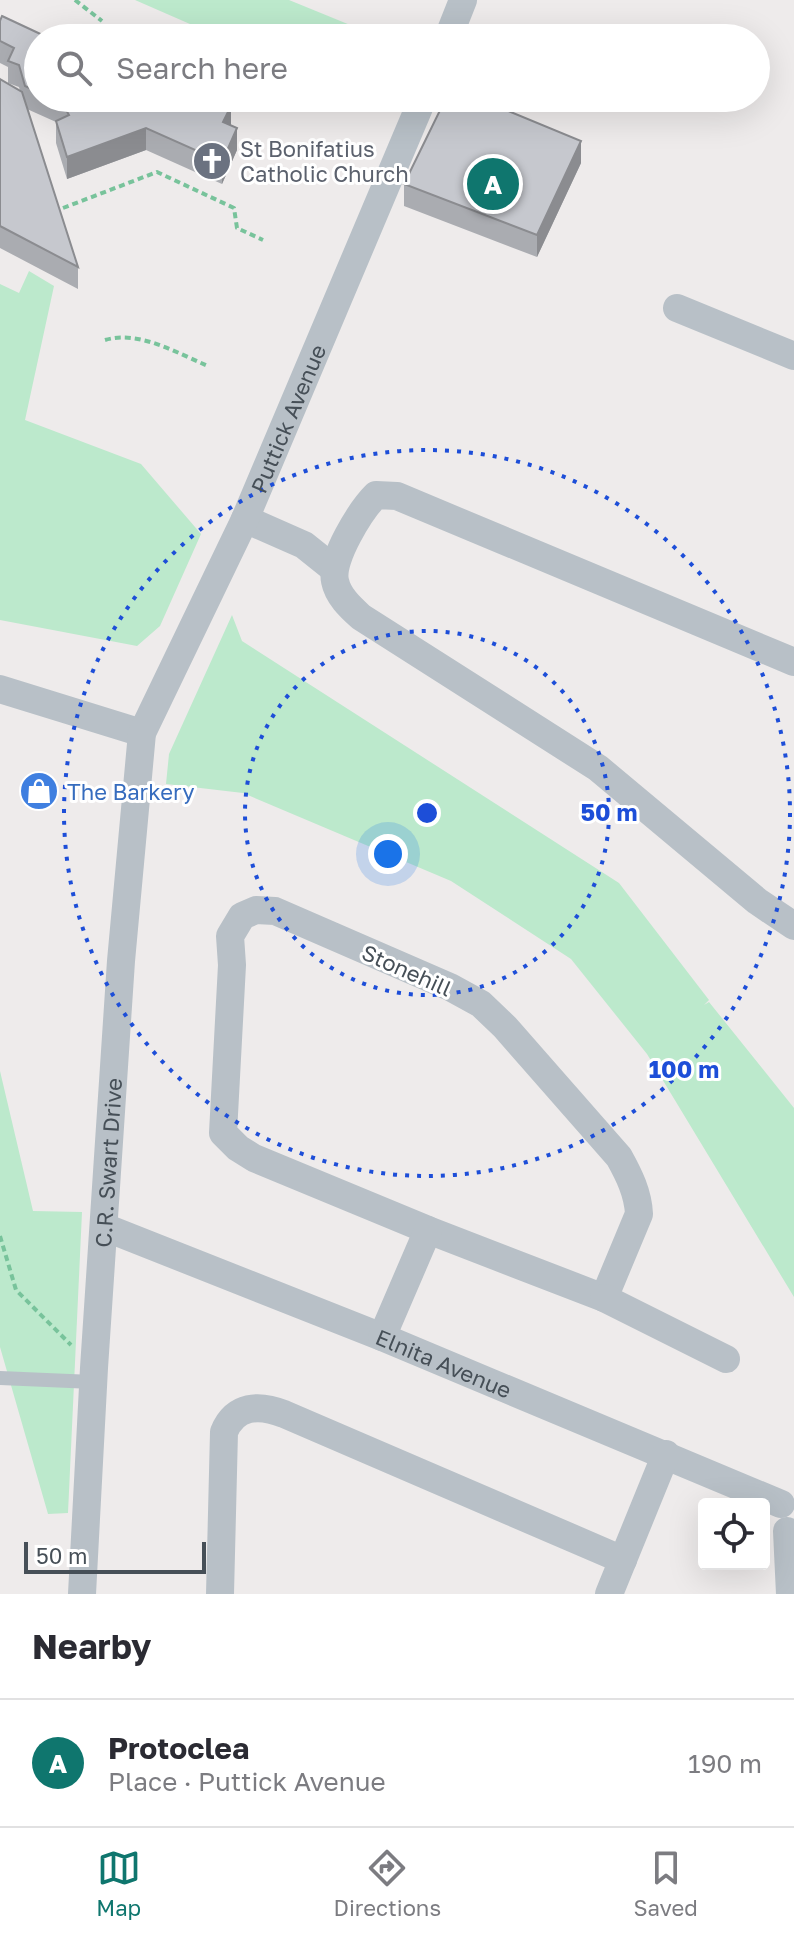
<!DOCTYPE html>
<html lang="en">
<head>
<meta charset="utf-8">
<style>
  body { margin:0; font-family:"Golos Text",sans-serif; background:#f7f7f7; color:#2b2b33 }
  .controls { position:absolute; right:24px; bottom:24px; display:grid; overflow:hidden; border-radius:8px; box-shadow:0 8px 32px #0002 }
  .controls button { width:72px; height:72px; display:grid; place-items:center; padding:0; border:0; border-bottom:2px solid #e1e1e2; background:#fff; color:#2b2b33; font:40px sans-serif }
  .scale { position:absolute; left:24px; bottom:20px; width:182px; box-sizing:border-box; padding-left:8px; border:4px solid #464f57; border-top:0; font-size:22px; line-height:28px; white-space:nowrap; color:#464f57; -webkit-text-stroke:6px #fff; paint-order:stroke }
  .you { position:absolute; left:388px; top:854px; width:28px; height:28px; margin:-20px; border:6px solid #fff; border-radius:50%; background:#1a73e8; box-shadow:0 0 0 12px #1a73e833 }
  .badge { display:grid; place-items:center; width:52px; height:52px; border-radius:50%; background:#0f766e; color:#fff; font-size:26px; font-weight:700 }
  .pin { position:absolute; translate:-50% -50%; border:4px solid #fff; box-shadow:0 2px 8px #0006 }
  .list { margin:0; padding:0; list-style:none }
  h2 { display:flex; justify-content:space-between; align-items:center; height:104px; margin:0; padding:0 32px; font-size:34px }
  h2 small { font-size:26px; font-weight:400; color:#7c7c81 }
  .list li { display:grid; grid-template-columns:52px 1fr auto; gap:24px; align-items:center; box-sizing:border-box; height:128px; padding:0 32px; border-top:2px solid #e1e1e2 }
  .list b { display:block; font-size:30px; white-space:nowrap }
  .list p { margin:0; font-size:26px; white-space:nowrap; color:#7c7c81 }
  .list em { font-size:26px; font-style:normal; color:#7c7c81 }
  .icon { flex:none; width:44px; height:44px; fill:none; stroke:currentColor; stroke-width:2; stroke-linecap:round; stroke-linejoin:round }
  .map { position:relative; flex:none; width:794px; height:1594px; overflow:hidden }
  .search { position:absolute; background:#fff; box-shadow:0 8px 32px #0002; left:24px; right:24px; top:24px; height:88px; display:flex; align-items:center; gap:20px; box-sizing:border-box; padding:0 28px; border-radius:44px; color:#7c7c81; font-size:30px }
  .sheet { height:232px; background:#fff }
  nav { display:flex; justify-content:space-around; align-items:center; box-sizing:border-box; height:112px; border-top:2px solid #e1e1e2; background:#fff; font-size:22px; color:#7c7c81 }
  nav a { display:grid; justify-items:center; gap:4px }
  nav .on { color:#0f766e }
  .map>svg:first-child { display:block }
</style>
</head>
<body>
<div class="map">
<svg width="794" height="1594" viewBox="0 0 794 1594">
  <rect width="100%" height="100%" fill="#eeebeb"/>
  <path fill="#bce9cc" d="M135 0H289L382 38H222Z
    M29 271 54 286 25 420 141 464 201 534 160 626 137 646 0 620V284L19 293Z
    M232 615 242 641 619 883 709 1000 704 1005 709 1002 794 1108V1297L647 1054 571 959 451 881 243 793 166 784 169 754Z
    M0 1071 33 1211 82 1212 68 1513 48 1514 0 1347Z"/>
  <g fill="none" stroke-linecap="round" stroke-linejoin="round">
    <path stroke="#78c39b" stroke-width="4" stroke-dasharray="6 4" stroke-linecap="butt" d="M75 0 102 21
      M63 208 157 172 234 208 237 228 263 240
      M105 340C139 330 177 353 208 366
      M0 1236 16 1290 71 1345"/>
    <path stroke="#b8c0c7" stroke-width="14" d="M0 1378 93 1382"/>
    <g stroke="#b8c0c7" stroke-width="28">
      <path d="M448 38 463 0"/>
      <path d="M677 308 794 356"/>
      <path d="M245 519 304 545 334 569"/>
      <path d="M794 662 397 496 376 495C361 510 330 559 335 581 338 596 350 607 361 617L598 768 757 901 794 926"/>
      <path d="M0 689 142 733"/>
      <path d="M256 910 275 911 450 987 481 1004 505 1027 619 1157C629 1175 638 1193 639 1214L604 1298 428 1230 254 1158 238 1148 223 1133 232 965 230 936 242 916Z"/>
      <path id="s1" d="M104 1227 382 1337 781 1504"/>
      <path d="M604 1298 726 1359"/>
      <path d="M382 1337 428 1230"/>
      <path d="M787 1531 790 1594"/>
      <path id="s2" d="M82 1594 94 1368 121 961 142 733 245 519 423 98"/>
      <path d="M220 1594 224 1432C235 1405 259 1404 284 1414L623 1560"/>
      <path d="M609 1594 666 1454"/>
    </g>
  </g>
  <path fill="#aaacb1" d="M0 21 38 38V98H214L231 125 237 150 222 184 146 150 67 179 56 143V122L27 109 78 267V289L0 248V79L20 91 19 87 8 83V67L0 63Z
    M581 163 537 257 404 206V184Z"/>
  <path fill="#8b8c90" d="M231 106V128L223 122Z
    M146 128V150L67 179V157Z
    M237 128V150L222 184V162Z
    M581 141V163L537 257V235Z"/>
  <path fill="#c6c8ce" stroke="#8b8c90" stroke-width="2" d="M2 16 49 38H38V92L25 86 19 65 8 61 14 48 0 41V21Z
    M0 79 22 92 78 267 0 226Z
    M51 98H214L231 106 223 122 237 128 222 162 146 128 67 157 56 121 69 115 62 103Z
    M446 98H477L581 141 537 235 404 184Z"/>
  <g fill="none" stroke="#1d4ed8" stroke-width="4" stroke-dasharray="4 8">
    <circle cx="427" cy="813" r="182"/>
    <circle cx="427" cy="813" r="363"/>
  </g>
  <defs>
    <g id="church-disc" transform="scale(2)"><circle r="9.5" fill="#6b7280" stroke="#fff"/><path d="M-1.2-6h2.4v3.5h3.3v2.4h-3.3V6h-2.4V-.1h-3.3v-2.4h3.3Z" fill="#fff"/></g>
    <g id="shop-disc" transform="scale(2)"><circle r="9.5" fill="#3f7fe0" stroke="#fff"/><path d="M-5-2.5h2.3a2.7 3.5 0 0 1 5.4 0H5L5.5 6h-11ZM-1.5-2.5h3a1.5 2.3 0 0 0-3 0Z" fill="#fff"/></g>
  </defs>
  <g fill-rule="evenodd">
    <use href="#church-disc" x="212" y="161"/>
    <use href="#shop-disc" x="39" y="791"/>
  </g>
  <g text-anchor="middle" dominant-baseline="central" stroke-width="6" stroke-linejoin="round" paint-order="stroke">
    <g font-size="22" fill="#5b616d" stroke="#fff" text-anchor="start">
      <text x="240" y="148">St Bonifatius<tspan x="240" dy="25">Catholic Church</tspan></text>
    </g>
    <g font-size="22" fill="#464f57" stroke="#fff">
      <text stroke="none"><textPath href="#s2" startOffset="1210">Puttick Avenue</textPath></text>
      <text transform="translate(407 970) rotate(24)">Stonehill</text>
      <text stroke="none"><textPath href="#s2" startOffset="432">C.R. Swart Drive</textPath></text>
      <text stroke="none"><textPath href="#s1" startOffset="366">Elnita Avenue</textPath></text>
    </g>
    <g font-size="22" fill="#366cbe" stroke="#fff" text-anchor="start">
      <text x="67" y="791">The Barkery</text>
    </g>
  </g>
  <circle cx="427" cy="813" r="12" fill="#1d4ed8" stroke="#fff" stroke-width="4"/>
  <g font-size="24" text-anchor="middle" font-weight="bold" fill="#1d4ed8" stroke="#fff" stroke-width="6" stroke-linejoin="round" paint-order="stroke">
    <text x="609" y="821">50 m</text>
    <text x="684" y="1078">100 m</text>
  </g>
</svg>
<div class="controls">
<button><svg class="icon" aria-label="locate" viewBox="0 0 24 24"><circle cx="12" cy="12" r="6"/><path d="M12 2v4M12 18v4M2 12h4M18 12h4"/></svg></button>
</div>
<div class="scale">50 m</div>
<div class="you"></div>
<div class="pin badge" style="left:493px;top:184px">A</div>
<div class="search"><svg class="icon" aria-label="search" viewBox="0 0 24 24"><circle cx="10" cy="10" r="6"/><path d="M15 15l6 6"/></svg>Search here</div>
</div>
<section class="sheet">
<h2>Nearby<small></small></h2>
<ul class="list">
<li><span class="badge">A</span><div><b>Protoclea</b><p>Place · Puttick Avenue</p></div><em>190 m</em></li>
</ul>
</section>
<nav>
<a class="on"><svg class="icon" aria-label="map" viewBox="0 0 24 24"><path d="M3 6l6-2 6 2 6-2v14l-6 2-6-2-6 2zM9 4v14M15 6v14"/></svg>Map</a>
<a><svg class="icon" aria-label="directions" viewBox="0 0 24 24"><path d="M12 3l9 9-9 9-9-9zM9 14v-3h6M13 9l2 2-2 2"/></svg>Directions</a>
<a><svg class="icon" aria-label="saved" viewBox="0 0 24 24"><path d="M7 4h10v16l-5-4-5 4z"/></svg>Saved</a>
</nav>
</body>
</html>
